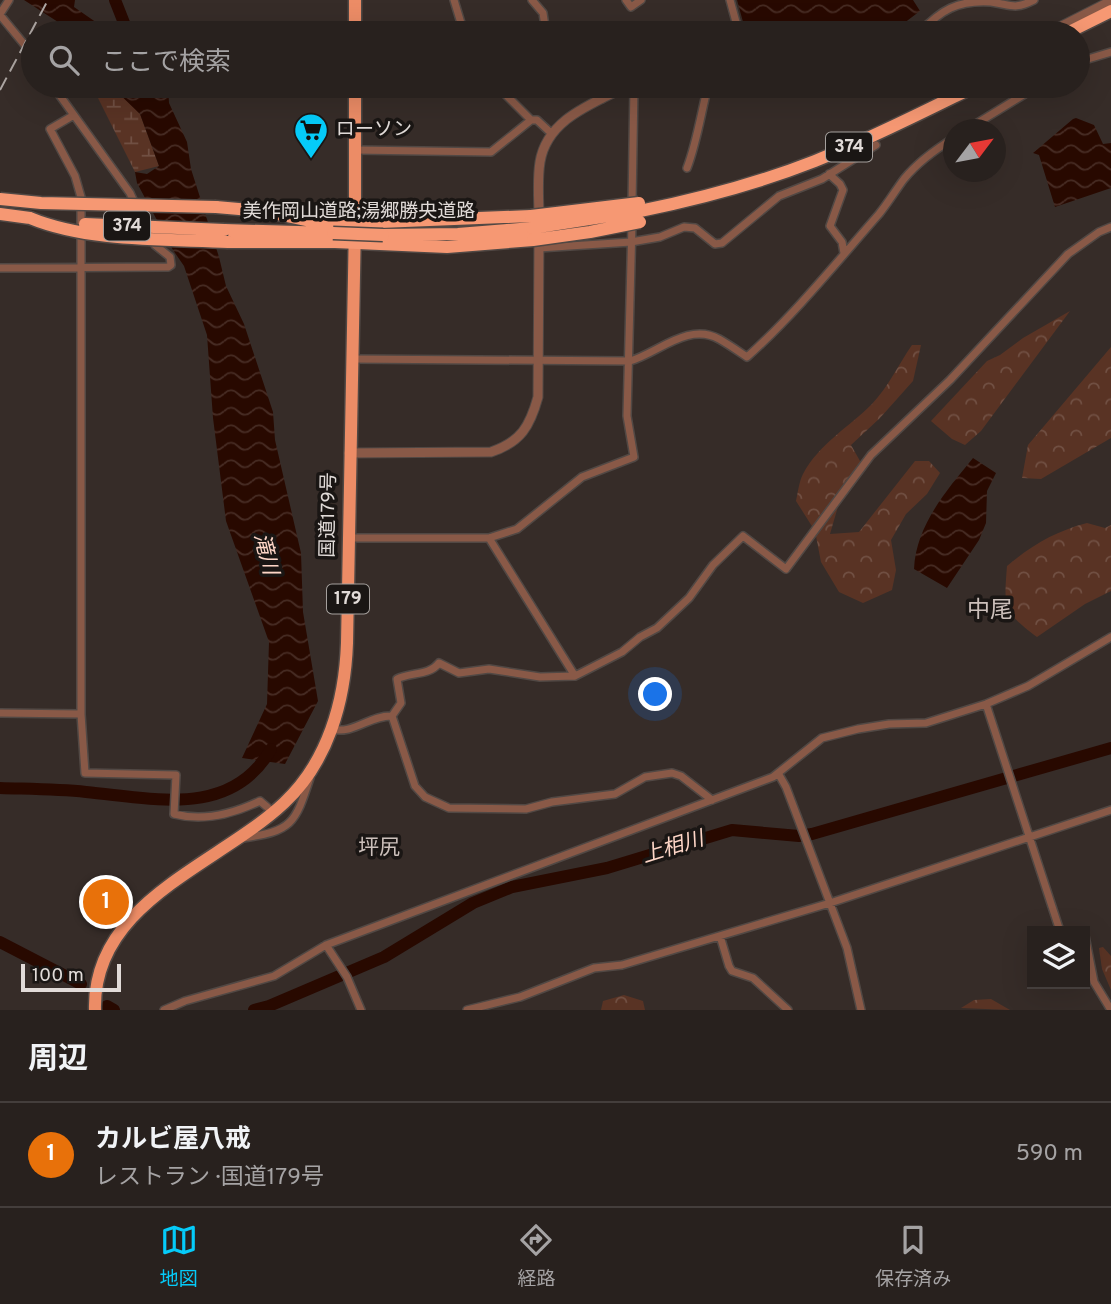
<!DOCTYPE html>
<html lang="ja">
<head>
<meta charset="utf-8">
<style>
  body { margin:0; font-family:Overpass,"Noto Sans JP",sans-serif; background:#302927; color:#f1f3f6 }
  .controls { position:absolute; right:21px; bottom:21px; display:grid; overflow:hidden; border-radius:0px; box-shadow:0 7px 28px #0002 }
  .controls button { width:63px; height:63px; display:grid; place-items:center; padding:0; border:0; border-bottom:2px solid #443e3c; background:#28211e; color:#f1f3f6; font:35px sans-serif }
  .compass { position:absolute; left:943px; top:119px; width:63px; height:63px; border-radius:50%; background:#28211e; box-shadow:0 7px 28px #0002; rotate:58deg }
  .scale { position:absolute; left:21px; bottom:18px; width:100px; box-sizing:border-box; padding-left:7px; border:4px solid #e1dbd8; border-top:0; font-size:19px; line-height:24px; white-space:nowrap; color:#e1dbd8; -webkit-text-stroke:5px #1a1614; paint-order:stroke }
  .you { position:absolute; left:656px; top:695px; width:24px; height:24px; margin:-18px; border:5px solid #fff; border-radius:50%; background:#1a73e8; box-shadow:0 0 0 10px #1a73e833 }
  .badge { display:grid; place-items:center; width:46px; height:46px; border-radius:50%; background:#05cbf9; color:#fff; font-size:23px; font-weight:700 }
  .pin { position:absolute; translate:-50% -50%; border:4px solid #fff; box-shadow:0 2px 7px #0006 }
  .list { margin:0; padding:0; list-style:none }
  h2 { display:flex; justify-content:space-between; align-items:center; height:91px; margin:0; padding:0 28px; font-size:30px }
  h2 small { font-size:23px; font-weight:400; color:#a5a3a4 }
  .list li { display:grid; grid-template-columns:46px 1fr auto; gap:21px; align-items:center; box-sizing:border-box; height:105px; padding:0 28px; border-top:2px solid #443e3c }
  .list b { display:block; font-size:26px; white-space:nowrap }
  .list p { margin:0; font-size:23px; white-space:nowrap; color:#a5a3a4 }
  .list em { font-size:23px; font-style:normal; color:#a5a3a4 }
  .icon { flex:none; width:38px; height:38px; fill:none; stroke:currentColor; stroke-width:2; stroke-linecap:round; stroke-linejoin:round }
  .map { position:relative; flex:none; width:1111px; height:1010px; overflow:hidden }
  .search { position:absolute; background:#28211e; box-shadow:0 7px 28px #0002; left:21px; right:21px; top:21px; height:77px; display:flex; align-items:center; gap:18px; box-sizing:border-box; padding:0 24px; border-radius:38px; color:#a5a3a4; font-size:26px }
  .sheet { height:196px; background:#28211e }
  nav { display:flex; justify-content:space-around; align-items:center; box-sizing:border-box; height:98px; border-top:2px solid #443e3c; background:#28211e; font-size:19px; color:#a5a3a4 }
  nav a { display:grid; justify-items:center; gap:4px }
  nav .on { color:#05cbf9 }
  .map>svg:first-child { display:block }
</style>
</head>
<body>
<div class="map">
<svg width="1111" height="1010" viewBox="0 0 1111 1010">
  <defs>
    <pattern id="forest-crowns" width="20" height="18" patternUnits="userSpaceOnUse" patternTransform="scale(1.75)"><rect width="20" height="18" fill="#593324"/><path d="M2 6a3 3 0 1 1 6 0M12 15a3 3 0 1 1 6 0" fill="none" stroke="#715043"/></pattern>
    <pattern id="wetland-marsh" width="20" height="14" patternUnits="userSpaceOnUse" patternTransform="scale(1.75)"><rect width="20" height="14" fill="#593324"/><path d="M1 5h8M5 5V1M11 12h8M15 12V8" fill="none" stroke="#715043"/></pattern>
    <pattern id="water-waves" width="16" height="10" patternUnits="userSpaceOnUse" patternTransform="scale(1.75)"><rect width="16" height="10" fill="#280900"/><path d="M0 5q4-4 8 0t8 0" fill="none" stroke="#472c24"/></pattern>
  </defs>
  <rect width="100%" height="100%" fill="#362c28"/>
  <path fill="url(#forest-crowns)" d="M1070 311 981 431 965 445 952 439 931 421 987 361 1000 355 1023 338Z
    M912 345H921L913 381 880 418 851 445 860 461 865 463 839 503 830 534 859 532 915 461H929L940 473 927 494 906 514 891 540 896 570 892 590 863 603 839 592 821 562 815 531 796 501C798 492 799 482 803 474 819 444 849 427 872 404 889 386 898 365 912 345Z
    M1111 347V438L1041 479 1022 478 1028 445Z
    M1087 523 1105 528 1111 525V591L1085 604 1037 637C1002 611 1004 607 1007 566 1032 545 1056 531 1087 523Z
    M1103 947 1111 956V990L1102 969 1099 948Z
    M624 995 643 1001 645 1010H601L603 1001Z
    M991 999 1010 1010 961 1008 974 1000Z"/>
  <path fill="url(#wetland-marsh)" d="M92 86H114L140 114 159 166 135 172Z"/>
  <path fill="url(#water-waves)" d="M24 0H75L74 7 100 25 108 33H75Z
    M737 0H913L920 11 891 33H746Z
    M111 86H168L169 103 187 142 191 169 219 257 226 286 244 324 273 412 275 440 301 553 303 612 318 701 285 764 242 758 267 704 269 642 226 521 213 418 207 335 184 266 173 250 137 183 135 172 147 174 159 166 140 114Z
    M1076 118 1094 125 1103 144 1111 143V188L1055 207 1039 155 1033 153 1073 119Z
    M973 458 996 473 987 491 986 523 979 540 947 588 914 569C916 525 947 490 973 458Z"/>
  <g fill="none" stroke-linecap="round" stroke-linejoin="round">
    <path stroke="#280900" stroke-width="12" d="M115 0 128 33
      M0 788C29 789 57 789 86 792 152 798 231 819 271 749
      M0 942 81 984
      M107 1006 114 1010
      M254 1010 269 1006 384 957 473 903 512 887 607 868 732 830 799 836 812 834 1111 748"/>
    <g stroke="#514844" stroke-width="10">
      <path id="minor" d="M454 0 464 33
        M532 0 543 13 546 33
        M626 0 631 7 641 0
        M730 0 739 33
        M0 14 9 0
        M0 15 33 55
        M919 33C941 10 957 0 991 2 1012 5 1014 10 1034 0
        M1078 62 1111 52
        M53 86 130 193 146 228
        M497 86 531 120H537L551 133
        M596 86 602 99
        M74 115 50 129 75 176 81 197V714L85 773 176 775 174 814C204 822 233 814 260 801L273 812
        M966 130 1038 86
        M355 150 491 152 531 120
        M687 168C697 142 701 113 708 86
        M829 174 840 184 843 190 830 226 842 242 844 253
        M632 204 634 86
        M539 248 631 242 660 237 684 227 695 228 715 244 722 243 779 196 822 179 876 145
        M0 268 168 267 171 265 170 257 155 245 152 239
        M352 359 630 361C658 353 688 322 719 339 728 344 738 351 747 357 795 314 836 263 879 214 888 203 895 191 904 179 917 163 936 149 954 138
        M348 538H489L517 529 582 477 634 457 627 416 632 223
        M489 538 575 676
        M986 704 1060 931
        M0 713 81 714
        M392 716 401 703 397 679C410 672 429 676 439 663L459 673 489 669 540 677 575 676 622 652 640 637 657 628 689 598 713 565 743 536 786 569 871 455 950 380 1068 254 1099 232 1111 227
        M331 729C353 735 370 715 392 716L415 786 425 797 449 808 526 809 552 802 615 794 645 777 672 773 681 776 712 800
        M778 773 786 787 847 948 861 1010
        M243 838C292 831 295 824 310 778
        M720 936 729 966 732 971 753 978 788 1010
        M1085 936 1094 982 1111 1010
        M326 945 347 977 361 1010
        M164 1010 185 1001 274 976 326 945 773 777 822 738 858 729 889 724 926 723 986 704 1028 686 1111 637
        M467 1010 520 997 594 968 622 965 830 903 1111 810"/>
    </g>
    <g stroke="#514844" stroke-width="11">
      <path id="tertiary" d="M1048 33 1111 1
        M539 218C539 200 537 180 540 162 547 119 592 104 627 86
        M349 453 491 452C521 442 530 426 538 397L539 235"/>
    </g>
    <g stroke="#514844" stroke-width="15">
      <path id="trunk" d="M355 0V33
        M95 1010C92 902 218 865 284 803 328 762 345 701 347 643L355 223V86"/>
    </g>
    <g stroke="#514844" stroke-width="15">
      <path id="motorway" d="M1067 33 1111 11
        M216 207 263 211 310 221 355 223 531 216
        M640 211C699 199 759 183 815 161 870 139 923 112 976 86
        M0 214 30 218
        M224 230 333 233
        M383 235 458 234 532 228
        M228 242H335L447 247 533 240"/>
    </g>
    <use href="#minor" stroke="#895947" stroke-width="7"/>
    <use href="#tertiary" stroke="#895947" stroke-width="9"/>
    <use href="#trunk" stroke="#ec8c66" stroke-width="12"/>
    <use href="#motorway" stroke="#f69873" stroke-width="12"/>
    <path stroke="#ada6a3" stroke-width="2" stroke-dasharray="14 7" stroke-linecap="butt" d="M0 90 48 0"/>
    <g stroke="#514844" stroke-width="15" stroke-linecap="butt">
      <path id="motorway-bridge" d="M0 199 41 203 216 207
        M531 216 639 203
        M30 218C88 242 165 239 228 242
        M85 224 224 230
        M532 228 640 211
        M333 233 383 235
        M533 240 590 232 640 222"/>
    </g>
    <use href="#motorway-bridge" stroke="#f69873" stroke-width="12"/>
  </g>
  <defs>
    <g id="supermarket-pin" transform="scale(1.75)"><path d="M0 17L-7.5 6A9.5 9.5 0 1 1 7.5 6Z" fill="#05cbf9" stroke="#1a1614"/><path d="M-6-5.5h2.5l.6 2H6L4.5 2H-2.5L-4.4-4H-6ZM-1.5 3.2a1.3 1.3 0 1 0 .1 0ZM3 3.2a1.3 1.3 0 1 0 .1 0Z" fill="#111"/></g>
  </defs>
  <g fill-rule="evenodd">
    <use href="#supermarket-pin" x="311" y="130"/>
  </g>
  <g text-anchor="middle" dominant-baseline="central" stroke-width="7" stroke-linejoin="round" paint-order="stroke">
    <g fill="#1a1614" stroke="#a5a09d" stroke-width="2">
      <rect x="826" y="132.5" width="46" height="29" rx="5"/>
      <rect x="104" y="211.5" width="46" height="29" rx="5"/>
      <rect x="327" y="584.5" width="42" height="29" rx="5"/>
    </g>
    <g font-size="18" font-weight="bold" fill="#e1dbd8">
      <text x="849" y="147">374</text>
      <text x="127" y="226">374</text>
      <text x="348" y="599">179</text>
    </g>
    <g font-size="19" fill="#e1dbd8" stroke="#1a1614" text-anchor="start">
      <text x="336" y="130">ローソン</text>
    </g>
    <g font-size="19" fill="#e1dbd8" stroke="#1a1614">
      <text x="359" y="212">美作岡山道路;湯郷勝央道路</text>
      <text transform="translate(329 515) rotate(-89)">国道179号</text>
    </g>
    <g font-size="21" font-style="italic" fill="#fed6c7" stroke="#1a1614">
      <text transform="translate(265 554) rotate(76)">滝川</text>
      <text transform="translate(673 848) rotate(-17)">上相川</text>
    </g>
    <g font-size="21" fill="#ccc0bb" stroke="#1a1614">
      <text x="379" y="848">坪尻</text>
    </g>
    <g font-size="23" fill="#ccc0bb" stroke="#1a1614">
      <text x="990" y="611">中尾</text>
    </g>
  </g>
</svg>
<div class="controls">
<button><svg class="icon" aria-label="layers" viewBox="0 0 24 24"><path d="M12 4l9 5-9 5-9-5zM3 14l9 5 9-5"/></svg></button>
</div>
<svg class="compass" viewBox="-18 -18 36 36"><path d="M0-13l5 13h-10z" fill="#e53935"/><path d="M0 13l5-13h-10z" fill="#a5a3a4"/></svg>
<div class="scale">100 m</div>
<div class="you"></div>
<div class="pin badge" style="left:106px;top:902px;background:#e8710a">1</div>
<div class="search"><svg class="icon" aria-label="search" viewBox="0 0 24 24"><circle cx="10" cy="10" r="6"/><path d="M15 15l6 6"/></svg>ここで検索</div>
</div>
<section class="sheet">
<h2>周辺<small></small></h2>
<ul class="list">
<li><span class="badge" style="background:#e8710a">1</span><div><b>カルビ屋八戒</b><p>レストラン · 国道179号</p></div><em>590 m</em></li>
</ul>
</section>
<nav>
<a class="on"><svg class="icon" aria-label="map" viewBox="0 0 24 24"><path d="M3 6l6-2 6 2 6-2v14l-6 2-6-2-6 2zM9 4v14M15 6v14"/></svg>地図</a>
<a><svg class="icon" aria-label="directions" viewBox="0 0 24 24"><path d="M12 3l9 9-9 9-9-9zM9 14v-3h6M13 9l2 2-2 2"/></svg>経路</a>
<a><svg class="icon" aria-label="saved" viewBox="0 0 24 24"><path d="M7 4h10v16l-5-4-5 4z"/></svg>保存済み</a>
</nav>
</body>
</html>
